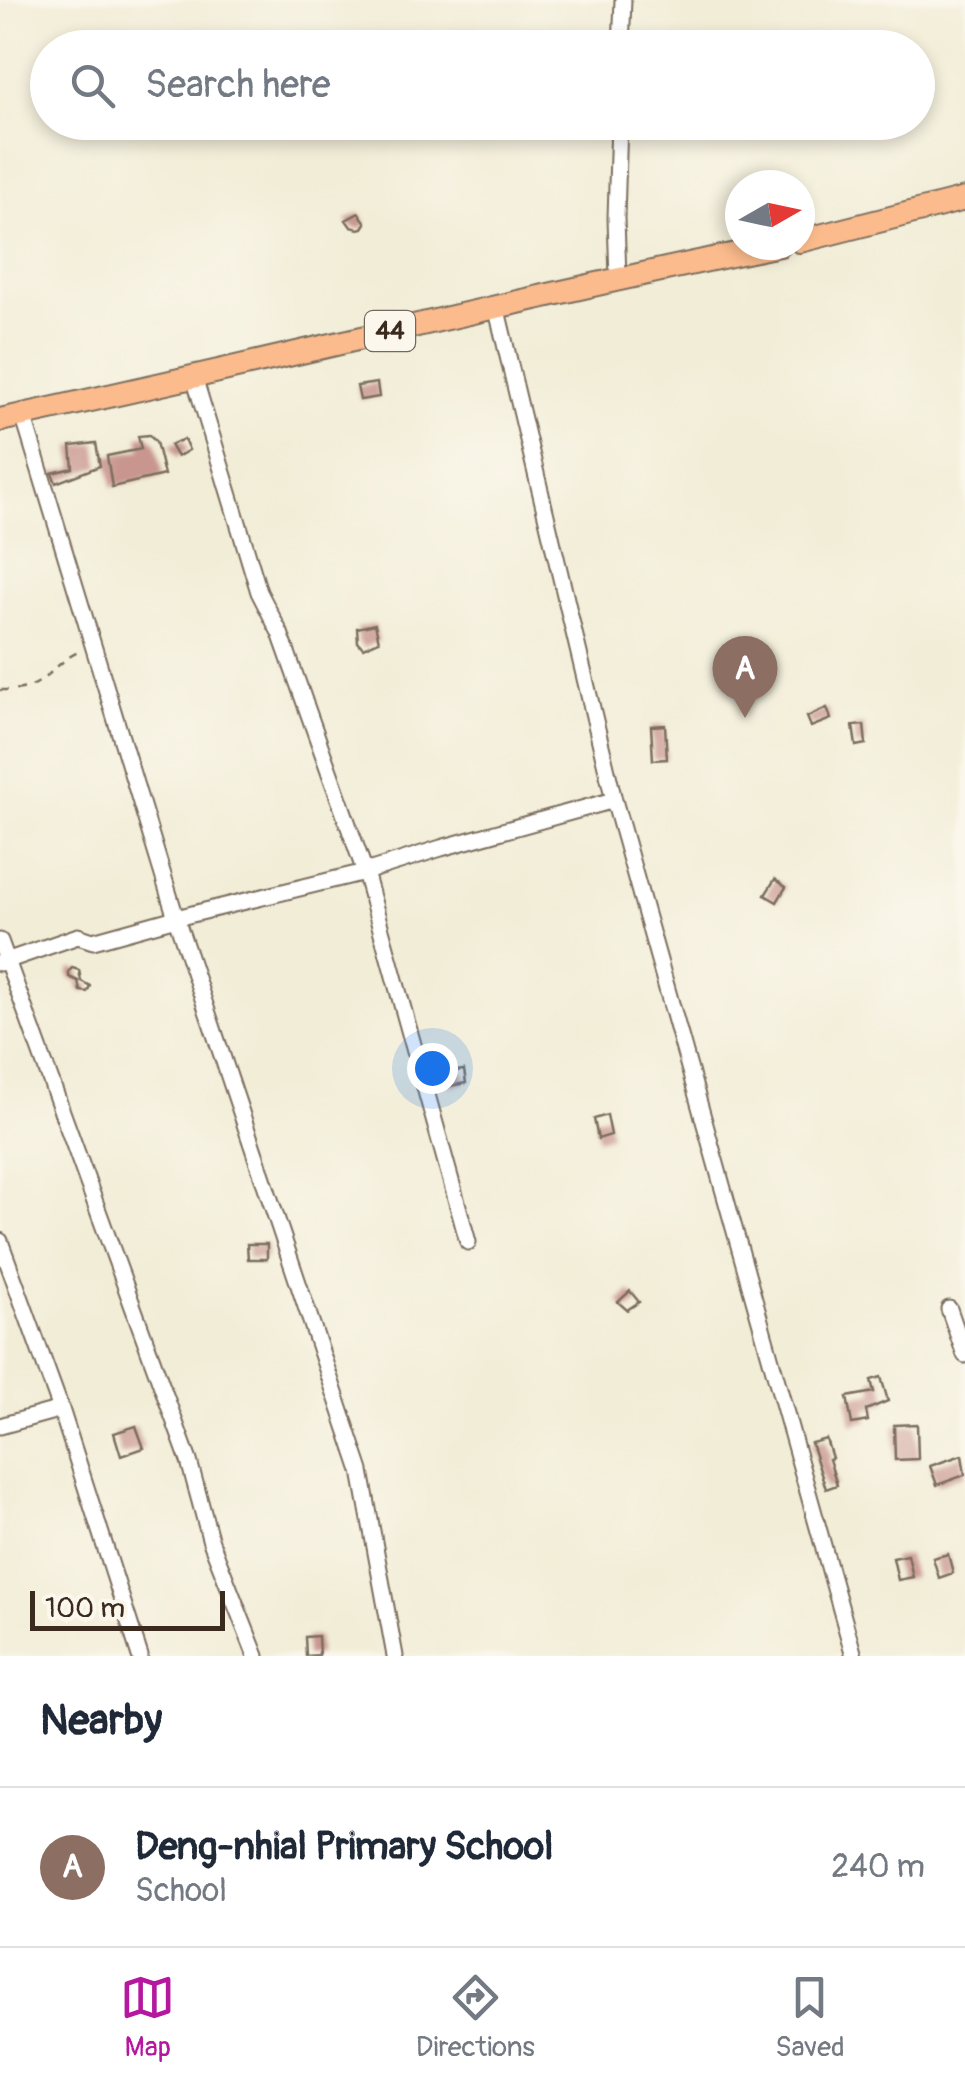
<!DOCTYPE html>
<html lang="en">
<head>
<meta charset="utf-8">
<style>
  body { margin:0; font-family:Pangolin,sans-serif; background:#f6f6f7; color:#1f2937 }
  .compass { position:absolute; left:725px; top:170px; width:90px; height:90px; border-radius:50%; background:#fff; box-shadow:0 5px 15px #0003; rotate:81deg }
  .scale { position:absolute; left:30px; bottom:25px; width:195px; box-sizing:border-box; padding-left:10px; border:5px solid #3b2a1e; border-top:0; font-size:28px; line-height:35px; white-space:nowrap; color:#3b2a1e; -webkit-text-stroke:8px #fbf7ec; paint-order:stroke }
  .you { position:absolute; left:432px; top:1068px; width:35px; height:35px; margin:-25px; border:8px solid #fff; border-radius:50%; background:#1a73e8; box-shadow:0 0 0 15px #1a73e833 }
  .badge { display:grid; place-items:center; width:65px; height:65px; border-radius:50%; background:#b5179e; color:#fff; font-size:32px; font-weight:700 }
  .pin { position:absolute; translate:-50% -82px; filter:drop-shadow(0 2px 5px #0008) }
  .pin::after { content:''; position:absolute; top:52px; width:35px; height:30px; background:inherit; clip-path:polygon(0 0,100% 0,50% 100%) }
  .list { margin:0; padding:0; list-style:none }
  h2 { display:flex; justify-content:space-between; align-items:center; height:130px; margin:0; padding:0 40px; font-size:42px }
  h2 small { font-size:32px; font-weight:400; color:#747a83 }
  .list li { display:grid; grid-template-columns:65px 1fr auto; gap:30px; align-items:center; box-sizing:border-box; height:160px; padding:0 40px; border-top:2px solid #e0e1e3 }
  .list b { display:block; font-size:38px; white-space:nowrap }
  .list p { margin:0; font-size:32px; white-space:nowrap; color:#747a83 }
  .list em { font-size:32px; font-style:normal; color:#747a83 }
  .icon { flex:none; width:55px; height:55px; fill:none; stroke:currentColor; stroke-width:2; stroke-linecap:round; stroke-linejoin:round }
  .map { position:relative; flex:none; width:965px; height:1656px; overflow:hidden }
  .search { position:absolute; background:#fff; box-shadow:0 5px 15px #0003; left:30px; right:30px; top:30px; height:110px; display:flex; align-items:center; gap:25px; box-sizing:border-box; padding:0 35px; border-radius:55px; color:#747a83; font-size:38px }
  .sheet { height:290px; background:#fff }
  nav { display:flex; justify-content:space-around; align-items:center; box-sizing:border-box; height:140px; border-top:2px solid #e0e1e3; background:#fff; font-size:28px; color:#747a83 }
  nav a { display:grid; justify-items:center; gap:5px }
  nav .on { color:#b5179e }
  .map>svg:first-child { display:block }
</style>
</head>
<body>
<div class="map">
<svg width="965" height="1656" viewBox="0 0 965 1656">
  <rect width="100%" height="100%" fill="#fbf7ec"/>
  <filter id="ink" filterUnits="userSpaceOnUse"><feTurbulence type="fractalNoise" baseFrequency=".01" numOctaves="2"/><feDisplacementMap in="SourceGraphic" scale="20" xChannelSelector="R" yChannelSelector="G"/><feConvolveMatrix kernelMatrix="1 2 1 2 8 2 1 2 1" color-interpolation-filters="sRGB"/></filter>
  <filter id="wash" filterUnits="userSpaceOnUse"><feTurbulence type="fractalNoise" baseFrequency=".0048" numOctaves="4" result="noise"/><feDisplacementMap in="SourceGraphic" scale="40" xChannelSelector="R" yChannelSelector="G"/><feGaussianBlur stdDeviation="2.25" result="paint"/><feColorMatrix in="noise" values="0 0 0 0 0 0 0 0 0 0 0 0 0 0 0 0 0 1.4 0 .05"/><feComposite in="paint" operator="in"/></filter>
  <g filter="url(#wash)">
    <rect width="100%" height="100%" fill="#f2edd7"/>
    <g id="blocks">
      <path fill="#c9968f" d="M359 213 366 223 363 228 359 229 351 227 346 220Z
        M377 383 379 397 360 400 357 386Z
        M149 435 156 442 164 475 112 487 107 456 141 449 138 436Z
        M184 439 189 450 177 457 170 445Z
        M96 443 100 466 56 483 52 473 73 468 71 446Z
        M375 624 379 641 363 648 358 642 357 628Z
        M827 708 831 719 811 727 807 717Z
        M665 725 667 759 653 760 651 726Z
        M864 725 866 744 856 746 853 726Z
        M775 879 786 887 777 902 765 895Z
        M72 968 79 970 81 981 90 986 87 992 80 991 78 981 69 977V971Z
        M464 1070 466 1083 450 1086 448 1072Z
        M607 1115 611 1135 598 1139 594 1119Z
        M247 1244H267V1259H248Z
        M630 1291 639 1302 627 1310 618 1302Z
        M881 1377 888 1401 866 1410 868 1421 852 1424 847 1397 874 1392 871 1380Z
        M917 1424 918 1459 895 1460 894 1425Z
        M136 1426 144 1448 121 1456 114 1433Z
        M826 1439 832 1458 829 1459 837 1485 826 1489 811 1443Z
        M962 1455 965 1475 937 1485 930 1466Z
        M948 1554 953 1573 939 1578 933 1558Z
        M908 1555 913 1577 898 1580 893 1558Z
        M318 1636 319 1655 306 1656 305 1637Z"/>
    </g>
  </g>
  <g filter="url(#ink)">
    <use href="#blocks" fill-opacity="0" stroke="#7b6e5f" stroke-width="2.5"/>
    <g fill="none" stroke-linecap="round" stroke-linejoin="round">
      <g stroke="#7b6e5f" stroke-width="19">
        <path id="minor" d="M621 48 623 0
          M618 278 616 218 619 122
          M496 306 614 800 854 1656
          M194 377 259 592 280 633 365 872 468 1242
          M23 415 176 918 361 1471 395 1656
          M0 941 189 1461 211 1542 256 1656
          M0 963 78 936 93 941 176 918 365 872 441 848 614 800
          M0 1241 61 1409 140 1656
          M949 1309 965 1355
          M0 1426 61 1409"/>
      </g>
      <g stroke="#7b6e5f" stroke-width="26">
        <path id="primary" d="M800 241 965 199
          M0 420C261 364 519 298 780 245"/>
      </g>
      <path stroke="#7b6e5f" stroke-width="2.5" stroke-dasharray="8 8" stroke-linecap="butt" d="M0 690C8 690 18 690 26 688 48 682 60 657 82 651"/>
      <use href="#minor" stroke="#fff" stroke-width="15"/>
      <use href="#primary" stroke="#fbbb8c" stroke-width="22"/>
    </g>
  </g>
  <g text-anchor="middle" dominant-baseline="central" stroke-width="9" stroke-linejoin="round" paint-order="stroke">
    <rect fill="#fbf7ec" stroke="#75685c" stroke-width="2.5" x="365" y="311" width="50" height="40" rx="8"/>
    <g font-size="25" font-weight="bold" fill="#3b2a1e">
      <text x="390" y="331">44</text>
    </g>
  </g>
</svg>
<svg class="compass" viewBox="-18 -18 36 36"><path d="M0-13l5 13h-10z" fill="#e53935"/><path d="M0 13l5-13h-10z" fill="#747a83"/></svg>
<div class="scale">100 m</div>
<div class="you"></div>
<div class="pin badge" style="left:745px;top:718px;background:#8d6e63">A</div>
<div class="search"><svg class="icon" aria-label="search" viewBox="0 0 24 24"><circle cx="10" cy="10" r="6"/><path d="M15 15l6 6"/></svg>Search here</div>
</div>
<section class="sheet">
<h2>Nearby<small></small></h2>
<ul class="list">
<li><span class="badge" style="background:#8d6e63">A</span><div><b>Deng-nhial Primary School</b><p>School</p></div><em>240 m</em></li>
</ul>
</section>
<nav>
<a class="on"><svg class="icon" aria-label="map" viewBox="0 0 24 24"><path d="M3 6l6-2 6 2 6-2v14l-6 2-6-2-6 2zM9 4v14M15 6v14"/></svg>Map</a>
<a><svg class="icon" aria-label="directions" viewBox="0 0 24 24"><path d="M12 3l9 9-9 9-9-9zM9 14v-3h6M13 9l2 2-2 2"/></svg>Directions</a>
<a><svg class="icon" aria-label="saved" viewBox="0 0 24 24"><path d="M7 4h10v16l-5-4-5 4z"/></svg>Saved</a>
</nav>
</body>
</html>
